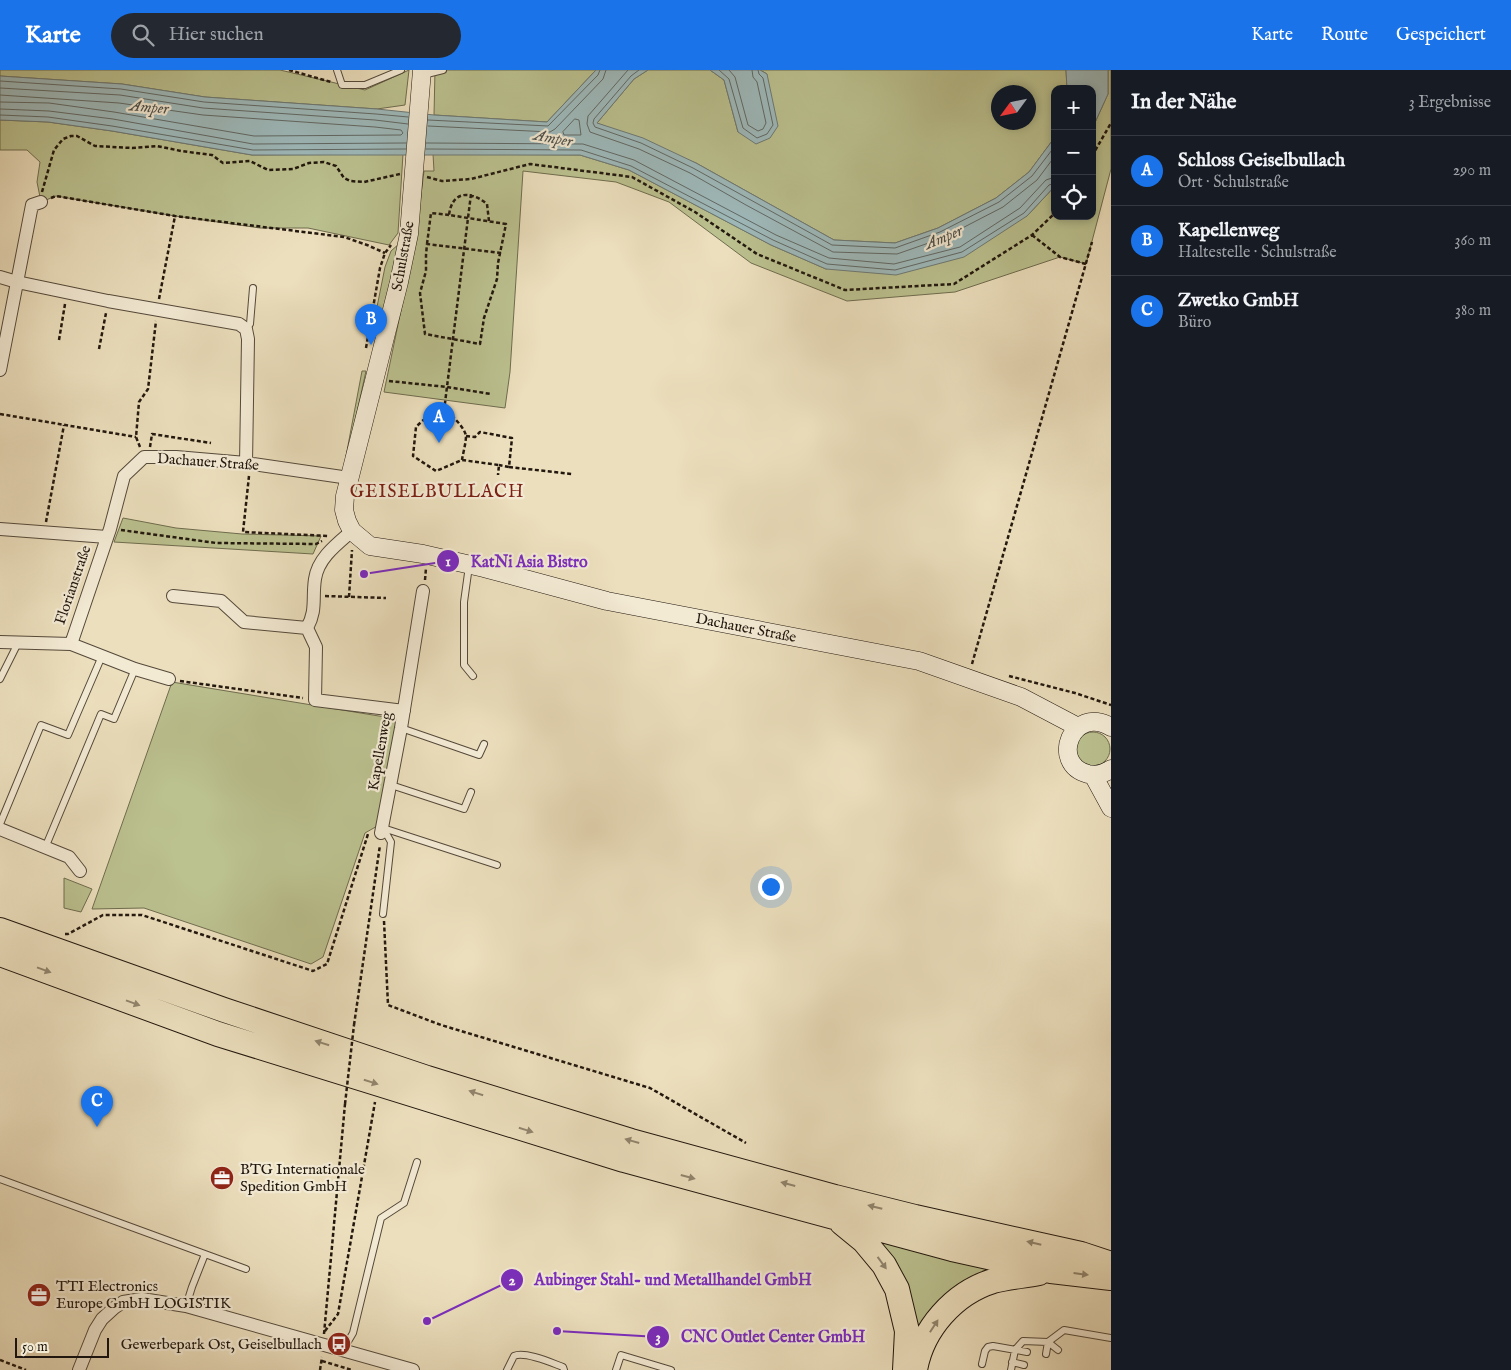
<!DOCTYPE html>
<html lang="de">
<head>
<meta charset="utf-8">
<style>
  body { margin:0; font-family:"IM FELL English",serif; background:#242831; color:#f1f3f6 }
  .controls { position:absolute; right:15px; top:15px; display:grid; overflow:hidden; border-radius:10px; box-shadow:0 2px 8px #0003 }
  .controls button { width:45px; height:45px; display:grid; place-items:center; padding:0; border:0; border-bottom:1px solid #363941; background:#171b24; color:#f1f3f6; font:25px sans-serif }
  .compass { position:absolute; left:991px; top:15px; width:45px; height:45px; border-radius:50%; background:#171b24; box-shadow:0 2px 8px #0003; rotate:237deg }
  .scale { position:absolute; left:15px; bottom:12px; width:94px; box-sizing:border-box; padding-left:5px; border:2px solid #21170e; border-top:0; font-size:14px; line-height:18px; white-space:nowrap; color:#21170e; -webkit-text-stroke:4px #f3ead4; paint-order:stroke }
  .you { position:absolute; left:770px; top:816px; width:18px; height:18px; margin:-12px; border:4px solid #fff; border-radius:50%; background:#1a73e8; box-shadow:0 0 0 8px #1a73e833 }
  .badge { display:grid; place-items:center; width:32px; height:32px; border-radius:50%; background:#1a73e8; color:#fff; font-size:16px; font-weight:700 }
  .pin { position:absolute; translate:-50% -41px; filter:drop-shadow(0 1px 2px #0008) }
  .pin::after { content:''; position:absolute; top:26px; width:18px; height:15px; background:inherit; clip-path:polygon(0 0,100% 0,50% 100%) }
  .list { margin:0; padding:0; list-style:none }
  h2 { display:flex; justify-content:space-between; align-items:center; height:65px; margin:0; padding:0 20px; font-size:21px }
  h2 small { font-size:16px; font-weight:400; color:#9ea1a6 }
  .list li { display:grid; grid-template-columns:32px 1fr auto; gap:15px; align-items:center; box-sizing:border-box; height:70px; padding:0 20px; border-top:1px solid #363941 }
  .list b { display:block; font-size:19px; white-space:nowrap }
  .list p { margin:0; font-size:16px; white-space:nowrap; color:#9ea1a6 }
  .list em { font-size:16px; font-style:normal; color:#9ea1a6 }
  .icon { flex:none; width:28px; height:28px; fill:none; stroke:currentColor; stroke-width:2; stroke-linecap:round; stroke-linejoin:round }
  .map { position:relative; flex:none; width:1111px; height:1300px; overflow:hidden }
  header { display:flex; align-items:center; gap:30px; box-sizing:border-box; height:70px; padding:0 25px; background:#1a73e8; color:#fff }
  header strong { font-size:24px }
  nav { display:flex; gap:28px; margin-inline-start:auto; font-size:18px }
  .search { width:350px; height:45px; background:#242831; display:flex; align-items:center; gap:12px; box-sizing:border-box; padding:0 18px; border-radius:28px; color:#9ea1a6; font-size:19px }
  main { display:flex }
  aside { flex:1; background:#171b24 }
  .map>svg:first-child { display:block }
</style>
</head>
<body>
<header>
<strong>Karte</strong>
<div class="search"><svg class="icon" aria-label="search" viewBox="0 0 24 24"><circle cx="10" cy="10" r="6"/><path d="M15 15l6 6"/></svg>Hier suchen</div>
<nav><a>Karte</a><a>Route</a><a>Gespeichert</a></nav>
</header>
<main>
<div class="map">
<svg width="1111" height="1300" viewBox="0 0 1111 1300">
  <rect width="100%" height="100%" fill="#ecdfbd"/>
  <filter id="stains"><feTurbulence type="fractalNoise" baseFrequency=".004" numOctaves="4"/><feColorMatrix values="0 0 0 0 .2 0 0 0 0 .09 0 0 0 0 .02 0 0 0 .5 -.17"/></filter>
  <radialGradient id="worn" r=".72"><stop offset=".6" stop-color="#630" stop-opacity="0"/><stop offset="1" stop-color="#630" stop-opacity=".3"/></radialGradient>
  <path fill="#bbc18f" stroke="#6e6c4e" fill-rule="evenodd" d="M0 0H280L365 20 409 0 405 35 377 39 205 27 122 14 0 6Z
    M435 0H596L547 52 434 45Z
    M648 0H710L724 10 738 62 767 4 760 0H1066L1067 19H1055V67L1029 102 996 128 938 158 895 173 834 170 696 93 597 53 634 9ZM998 22H1028V52H998Z
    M1108 0H1111V99L1086 194 1060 187 955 222 847 231 751 193 669 132 616 112 523 101 510 302 505 338 384 322 415 173 424 101H434L433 84 580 85 629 100 771 175 826 199 1027 146 1055 116V146H1092V59L1108 24Z
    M0 50 48 52 112 61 252 85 403 84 398 163 389 175 308 158H260L175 146 56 126 41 132 37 112 40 92 27 80H0Z
    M400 173 376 268 371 267 385 197 391 181Z
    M362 301H366L347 387 346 386Z
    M123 448 176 458 242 464 321 466 313 484 114 472Z
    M172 612 397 649 379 755 365 763 323 887 311 894 144 838 92 839Z
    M1076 679a17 17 0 1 1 34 0a17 17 0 1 1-34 0Z
    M64 808 92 819 81 842 64 838Z
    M861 1159 1009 1198 915 1267C919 1217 893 1193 861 1159Z"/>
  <path fill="#9ebabc" stroke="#6c7976" d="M596 0H648L634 9 597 53 643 68 696 93 834 170 895 173 938 158 996 128 1029 102 1055 67V116L1027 146 964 187 896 205 826 199 771 175 629 100 580 85H252L112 61 48 52 0 50V6L122 14 205 27 377 39 434 45 547 52Z
    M710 0H760L767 4 778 56 770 68 756 74 738 62 724 10Z
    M1066 0H1108V24L1092 59V19H1067Z"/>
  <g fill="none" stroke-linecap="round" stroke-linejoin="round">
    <path stroke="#606865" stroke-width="1" d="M628 0 588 46 587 54 590 62 639 79 690 103 746 135 833 182 897 184 943 168 1003 137 1037 110 1055 86
      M639 0 631 6 594 49 593 53 595 57 641 73 693 98 832 175 895 178 940 162 999 132 1032 106 1055 76
      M719 0 729 9 743 58 757 68 767 64 773 55 763 8 759 4 758 0
      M729 0 735 7 748 55 758 61 763 59 766 53 757 12 753 7 752 0
      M0 11 121 19 204 32 376 44 408 47
      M0 18 120 25 203 38 375 50 408 54
      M0 25 119 33 203 45 375 57 401 60 403 63 401 65 254 66 114 42 49 33 0 32
      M0 39 49 41 113 49 253 74 406 73
      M0 45 48 47 112 56 253 80 406 79
      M575 49 579 50 581 65H564L563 62Z
      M428 50 548 56 598 5 600 0
      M428 56 550 62 555 59 603 9 606 0
      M426 73 583 74 634 90 776 165 829 188 894 194 960 177 1020 138 1046 110 1055 107
      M426 79 581 80 631 96 773 170 827 194 895 200 962 182 1024 143 1049 115 1055 113"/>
    <g stroke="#54493a" stroke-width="8">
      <path id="lane" d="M337 0 342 15H365L401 0
        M423 5 443 0
        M246 259 250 254 253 218
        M469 496 464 532V595L473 606
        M0 609 18 573
        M401 658 479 685 484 674
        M391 715 464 739 471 722
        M0 754 41 655 68 665 102 586
        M383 758 497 795
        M383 758 391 772 383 844
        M45 778 101 644 114 649 135 599
        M0 1109 246 1199
        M186 1236 192 1217 205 1184
        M1048 1272 1058 1280
        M343 1280 353 1263 381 1148 404 1133 417 1092
        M1046 1284 1048 1272
        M1012 1292 1024 1295
        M982 1294 985 1281 988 1277 993 1276 1027 1282
        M507 1300 514 1286C525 1281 552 1293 563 1297L564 1300
        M616 1300 621 1285 671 1300
        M1011 1300 1015 1280 1023 1271 1048 1272 1064 1260 1111 1268"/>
    </g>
    <g stroke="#54493a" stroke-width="14">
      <path id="street" d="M0 207 17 212 108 231 239 254 246 259 248 269 246 393
        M0 300 32 135 41 132
        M0 459 107 467
        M352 461C337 474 318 488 315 509 312 529 317 540 307 558L316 577 315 630 404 641
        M173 526 221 531 244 552 307 558
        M0 572 71 574 135 599 169 609
        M71 574 110 459 124 406 144 387H176L246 393 349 408
        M0 759 69 787 80 801
        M381 763 401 658 423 521
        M79 1300 95 1260 102 1249 114 1238 123 1232 142 1229 186 1236 413 1300"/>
    </g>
    <g stroke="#21170e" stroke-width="19">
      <path id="secondary" d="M422 0 409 164 399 212 345 426 344 440 347 451 352 461 370 476 423 484 484 498 607 531 919 591 1021 627 1078 657
        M1111 657C1072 634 1049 694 1088 704 1097 706 1104 704 1111 699
        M1093 705 1111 738"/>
    </g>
    <g stroke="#21170e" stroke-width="26">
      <path id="highway" d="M0 860 224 940 427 1008 631 1071 835 1127 915 1147 1081 1184 1111 1194
        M0 884 218 964 624 1090 952 1179 1051 1201 1111 1208
        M842 1153 864 1171 884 1195 897 1219 907 1261 905 1300
        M915 1300C922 1259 954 1223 993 1211 1008 1207 1024 1206 1039 1203"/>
    </g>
    <path stroke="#21170e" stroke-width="2.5" stroke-dasharray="4 2.5" stroke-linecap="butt" d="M289 0 331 12
      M1092 86 1111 53
      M427 107 442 111 471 109 530 94 632 107 695 142 757 184 845 220 954 214 1032 165 1055 143
      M42 122 54 80 63 69 71 66H77L95 76 132 78 157 76 181 81 212 85 223 93 250 91 268 100 293 99 309 93 324 92 336 96 344 108 350 111 364 112 400 104
      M51 128 56 126 175 146 344 167 367 175 385 183
      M489 151 487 134C470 120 452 121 449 145L506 154 498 193 497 209 484 248 480 274 425 264 420 223 426 201V185L427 174 501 183
      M1032 165 1060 187 1086 194
      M427 174 431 143 449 145
      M159 229 175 146
      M59 270 65 234
      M366 278 380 198 385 183 391 175
      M99 279 106 243
      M389 311 447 317 491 324
      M444 341 471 124
      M0 344 136 367
      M466 366 475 367 480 362 512 368 509 397 499 395
      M140 377 136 367 139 332 148 319 156 251
      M150 377 152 364 211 373
      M462 390C463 383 466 373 466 366 465 360 459 353 455 349 441 335 428 345 416 357L413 386 436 401 462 390 499 395 498 405
      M509 397 572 404
      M249 406 243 462 329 466
      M46 452 64 355
      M121 460 216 473 316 474 322 471
      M425 510 426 498
      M325 526 386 528
      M349 527 352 480
      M972 594 1092 172
      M1009 606 1075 623 1111 635
      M180 611 303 628
      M384 851 388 935 441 955 650 1018 746 1073
      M65 864H68L103 845H142L313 901 327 894 368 764
      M354 955 380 775
      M325 1261 338 1244 375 1032
      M324 1264 345 1034
      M0 1290 26 1300
      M322 1291 352 1300
      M320 1300 322 1287"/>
    <use href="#lane" stroke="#f3ead4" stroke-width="6"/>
    <use href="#street" stroke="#f3ead4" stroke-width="12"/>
    <use href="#secondary" stroke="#f3ead4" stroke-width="18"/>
    <use href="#highway" stroke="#ecdfbd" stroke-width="24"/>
    <path stroke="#21170e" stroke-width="2.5" stroke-dasharray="4 2.5" stroke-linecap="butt" d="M345 1034 354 955"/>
  </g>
  <defs><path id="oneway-solid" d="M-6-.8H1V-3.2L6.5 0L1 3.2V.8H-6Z" transform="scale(1.25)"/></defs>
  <g fill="#91856e">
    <use href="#oneway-solid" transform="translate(44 900) rotate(20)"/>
    <use href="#oneway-solid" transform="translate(133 933) rotate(20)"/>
    <use href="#oneway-solid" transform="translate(322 973) rotate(-162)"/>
    <use href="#oneway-solid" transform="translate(371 1012) rotate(17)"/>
    <use href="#oneway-solid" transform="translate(476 1023) rotate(-163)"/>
    <use href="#oneway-solid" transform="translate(526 1060) rotate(17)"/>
    <use href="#oneway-solid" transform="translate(632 1071) rotate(-164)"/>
    <use href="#oneway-solid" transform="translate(688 1107) rotate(15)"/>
    <use href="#oneway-solid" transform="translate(788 1114) rotate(-165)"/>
    <use href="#oneway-solid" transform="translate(875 1137) rotate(-166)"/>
    <use href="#oneway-solid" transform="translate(1034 1173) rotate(-167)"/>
    <use href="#oneway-solid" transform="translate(882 1193) rotate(54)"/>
    <use href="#oneway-solid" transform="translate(1081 1204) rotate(7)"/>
    <use href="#oneway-solid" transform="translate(934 1256) rotate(-57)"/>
  </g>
  <defs>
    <g id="office-disc" transform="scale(1.25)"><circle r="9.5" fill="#8f2418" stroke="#f3ead4"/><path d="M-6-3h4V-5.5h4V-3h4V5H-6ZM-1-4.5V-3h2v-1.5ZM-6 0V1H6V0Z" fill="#fff"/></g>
    <g id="bus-disc" transform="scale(1.25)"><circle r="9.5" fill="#8f2418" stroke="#f3ead4"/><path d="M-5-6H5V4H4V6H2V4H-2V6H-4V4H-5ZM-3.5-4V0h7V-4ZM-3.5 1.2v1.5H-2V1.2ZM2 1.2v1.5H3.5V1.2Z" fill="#fff"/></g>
  </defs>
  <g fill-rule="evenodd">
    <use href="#office-disc" x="222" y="1108"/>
    <use href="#office-disc" x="39" y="1225"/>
    <use href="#bus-disc" x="339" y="1274"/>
  </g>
  <g text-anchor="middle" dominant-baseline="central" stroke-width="4.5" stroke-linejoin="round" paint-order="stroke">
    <g font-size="15" fill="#21170e" stroke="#f3ead4">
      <text transform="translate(403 186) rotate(-80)">Schulstraße</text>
      <text transform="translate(208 392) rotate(4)">Dachauer Straße</text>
      <text transform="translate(73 515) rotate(-71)">Florianstraße</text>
      <text transform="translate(746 558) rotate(11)">Dachauer Straße</text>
      <text transform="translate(380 681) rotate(-80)">Kapellenweg</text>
    </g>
    <g font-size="15" fill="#21170e" stroke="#f3ead4" text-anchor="start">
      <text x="240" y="1099">BTG Internationale<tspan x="240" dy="17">Spedition GmbH</tspan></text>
      <text x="56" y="1216">TTI Electronics<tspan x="56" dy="17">Europe GmbH LOGISTIK</tspan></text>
      <text x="322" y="1274" text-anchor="end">Gewerbepark Ost, Geiselbullach</text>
    </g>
    <g font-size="16" font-style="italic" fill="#4d504b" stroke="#f3ead4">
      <text transform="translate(149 38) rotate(5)">Amper</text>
      <text transform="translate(553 69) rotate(10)">Amper</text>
      <text transform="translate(944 168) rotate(-23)">Amper</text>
    </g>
    <g font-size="18" letter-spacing="1" fill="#7a1f14" stroke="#f3ead4">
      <text x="437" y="422">GEISELBULLACH</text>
    </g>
  </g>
  <path fill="none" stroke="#7b2cbf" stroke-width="2" d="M364 504L448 491M427 1251L512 1210M557 1261L658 1267"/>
  <g fill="#7b2cbf" stroke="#f3ead4" stroke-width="2">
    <circle cx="364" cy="504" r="5"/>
    <circle cx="427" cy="1251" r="5"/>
    <circle cx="557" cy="1261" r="5"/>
    <circle cx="448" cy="491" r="12"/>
    <circle cx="512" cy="1210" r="12"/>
    <circle cx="658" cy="1267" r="12"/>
  </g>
  <g font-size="15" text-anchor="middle" font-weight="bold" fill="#fff">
    <text x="448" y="496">1</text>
    <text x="512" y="1215">2</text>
    <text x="658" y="1272">3</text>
  </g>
  <g font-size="16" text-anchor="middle" font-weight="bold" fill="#7b2cbf" stroke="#f3ead4" stroke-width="4.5" stroke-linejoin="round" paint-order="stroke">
    <text x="529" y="497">KatNi Asia Bistro</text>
    <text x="673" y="1215">Aubinger Stahl- und Metallhandel GmbH</text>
    <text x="773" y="1272">CNC Outlet Center GmbH</text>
  </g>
  <rect width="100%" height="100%" filter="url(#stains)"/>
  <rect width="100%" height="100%" fill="url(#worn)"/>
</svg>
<div class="controls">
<button>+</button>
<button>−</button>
<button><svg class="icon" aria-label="locate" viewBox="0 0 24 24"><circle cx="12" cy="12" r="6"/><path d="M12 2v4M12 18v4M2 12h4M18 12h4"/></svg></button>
</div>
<svg class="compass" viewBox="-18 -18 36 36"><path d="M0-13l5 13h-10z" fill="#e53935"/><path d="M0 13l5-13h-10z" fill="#9ea1a6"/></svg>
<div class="scale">50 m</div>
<div class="you"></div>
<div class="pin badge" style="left:439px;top:373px">A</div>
<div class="pin badge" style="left:371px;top:275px">B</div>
<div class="pin badge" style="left:97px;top:1057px">C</div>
</div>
<aside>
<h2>In der Nähe<small>3 Ergebnisse</small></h2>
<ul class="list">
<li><span class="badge">A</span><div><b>Schloss Geiselbullach</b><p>Ort · Schulstraße</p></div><em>290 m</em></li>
<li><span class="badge">B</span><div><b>Kapellenweg</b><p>Haltestelle · Schulstraße</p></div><em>360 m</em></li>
<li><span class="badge">C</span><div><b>Zwetko GmbH</b><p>Büro</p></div><em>380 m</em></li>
</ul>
</aside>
</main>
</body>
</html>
